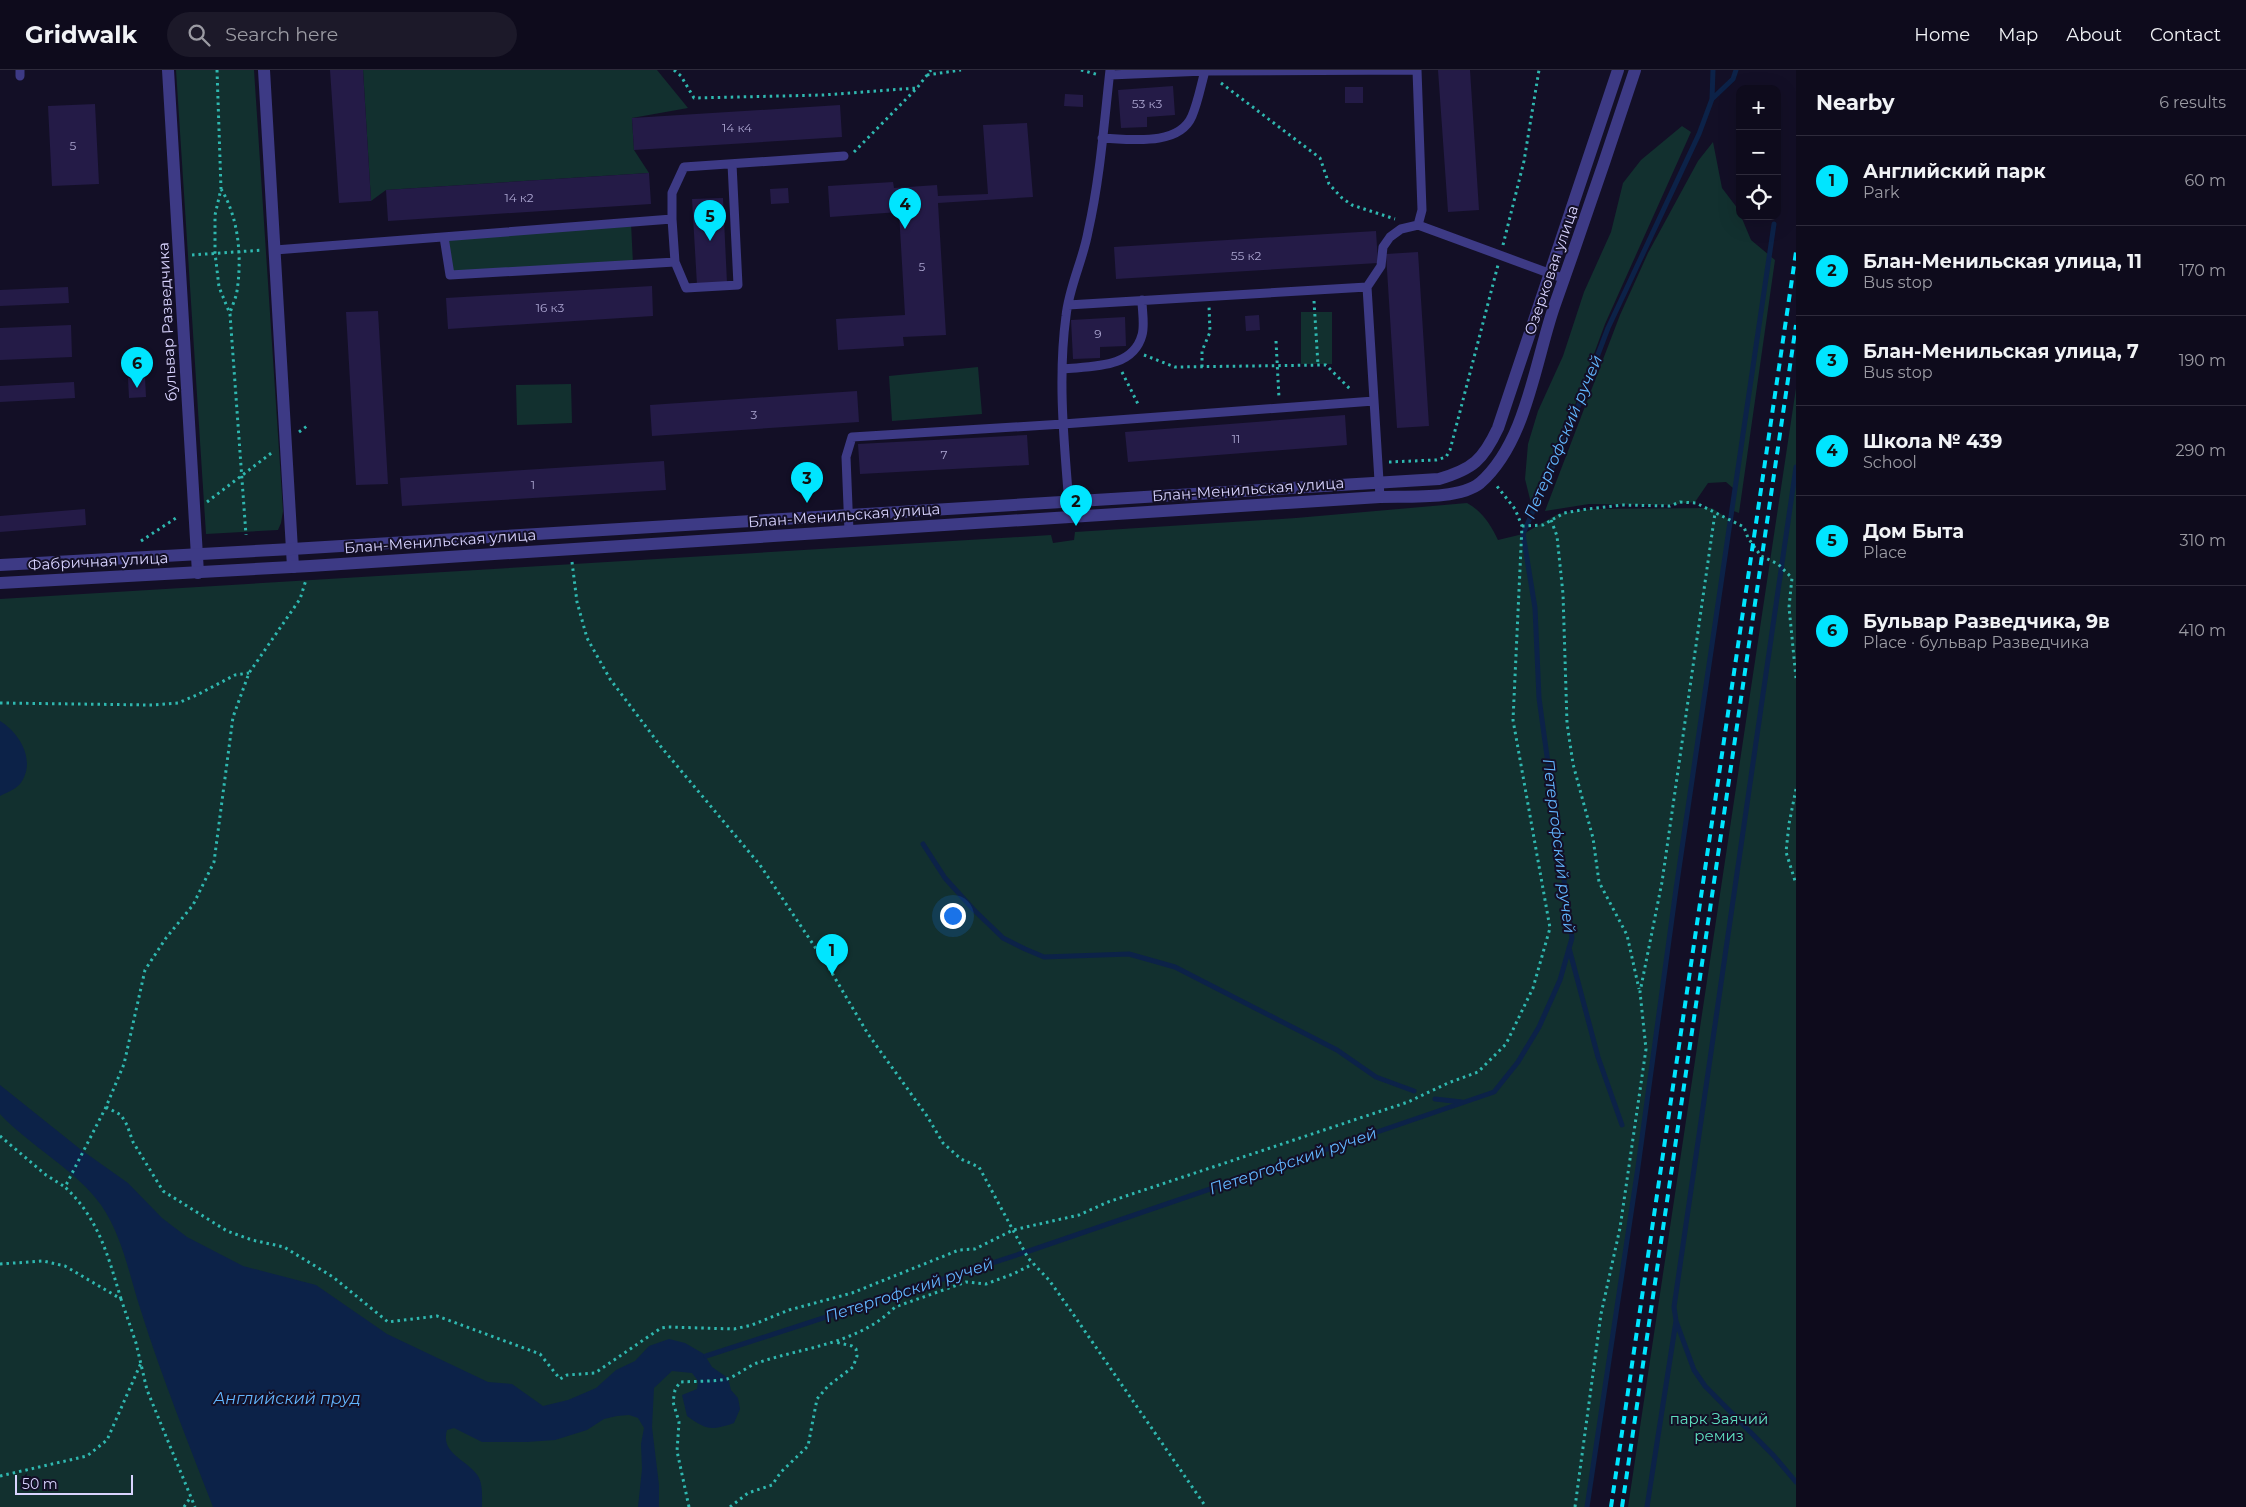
<!DOCTYPE html>
<html lang="en">
<head>
<meta charset="utf-8">
<style>
  body { margin:0; font-family:Montserrat,sans-serif; background:#1c1929; color:#f1f3f6 }
  .controls { position:absolute; right:15px; top:15px; display:grid; overflow:hidden; border-radius:10px; box-shadow:0 5px 20px #0002 }
  .controls button { width:45px; height:45px; display:grid; place-items:center; padding:0; border:0; border-bottom:1px solid #2e2b3b; background:#0e0b1c; color:#f1f3f6; font:25px sans-serif }
  .scale { position:absolute; left:15px; bottom:12px; width:118px; box-sizing:border-box; padding-left:5px; border:2px solid #d9d4ff; border-top:0; font-size:14px; line-height:18px; white-space:nowrap; color:#d9d4ff; -webkit-text-stroke:4px #130f26; paint-order:stroke }
  .you { position:absolute; left:952px; top:845px; width:18px; height:18px; margin:-12px; border:4px solid #fff; border-radius:50%; background:#1a73e8; box-shadow:0 0 0 8px #1a73e833 }
  .badge { display:grid; place-items:center; width:32px; height:32px; border-radius:50%; background:#00e5ff; color:#111; font-size:16px; font-weight:700 }
  .pin { position:absolute; translate:-50% -41px; filter:drop-shadow(0 1px 2px #0008) }
  .pin::after { content:''; position:absolute; top:26px; width:18px; height:15px; background:inherit; clip-path:polygon(0 0,100% 0,50% 100%) }
  .list { margin:0; padding:0; list-style:none }
  h2 { display:flex; justify-content:space-between; align-items:center; height:65px; margin:0; padding:0 20px; font-size:21px }
  h2 small { font-size:16px; font-weight:400; color:#9b9ba3 }
  .list li { display:grid; grid-template-columns:32px 1fr auto; gap:15px; align-items:center; box-sizing:border-box; height:90px; padding:0 20px; border-top:1px solid #2e2b3b }
  .list b { display:block; font-size:19px; white-space:nowrap }
  .list p { margin:0; font-size:16px; white-space:nowrap; color:#9b9ba3 }
  .list em { font-size:16px; font-style:normal; color:#9b9ba3 }
  .icon { flex:none; width:28px; height:28px; fill:none; stroke:currentColor; stroke-width:2; stroke-linecap:round; stroke-linejoin:round }
  .map { position:relative; flex:none; width:1796px; height:1437px; overflow:hidden }
  header { display:flex; align-items:center; gap:30px; box-sizing:border-box; height:70px; padding:0 25px; background:#0e0b1c; border-bottom:1px solid #2e2b3b }
  header strong { font-size:24px }
  nav { display:flex; gap:28px; margin-inline-start:auto; font-size:18px }
  .search { width:350px; height:45px; background:#1c1929; display:flex; align-items:center; gap:12px; box-sizing:border-box; padding:0 18px; border-radius:28px; color:#9b9ba3; font-size:19px }
  main { display:flex }
  aside { flex:1; background:#0e0b1c }
  .map>svg:first-child { display:block }
</style>
</head>
<body>
<header>
<strong>Gridwalk</strong>
<div class="search"><svg class="icon" aria-label="search" viewBox="0 0 24 24"><circle cx="10" cy="10" r="6"/><path d="M15 15l6 6"/></svg>Search here</div>
<nav><a>Home</a><a>Map</a><a>About</a><a>Contact</a></nav>
</header>
<main>
<div class="map">
<svg width="1796" height="1437" viewBox="0 0 1796 1437">
  <rect width="100%" height="100%" fill="#130f26"/>
  <path fill="#12302f" d="M176 0H254L283 441 281 453 278 460 206 464Z
    M363 0H657L688 38 632 48 634 80 649 103 386 120 371 131Z
    M1682 56 1691 62 1605 254 1537 438 1531 433 1525 409 1528 374 1538 341 1563 286 1584 222 1611 162 1623 113 1641 90Z
    M1713 72 1722 118 1738 139 1751 170 1775 190 1739 443 1731 440 1733 418 1726 412 1708 413 1695 432 1668 435 1589 434 1545 441 1620 245 1648 183 1698 91Z
    M631 153 633 194 450 205 444 167Z
    M1301 242H1332V294H1301Z
    M978 297 982 344 892 351 889 306Z
    M571 314 572 353 517 355 516 315Z
    M1796 318V1437H1628Z
    M1467 433C1482 441 1491 455 1498 470L1523 464 1558 444 1590 439 1712 438 1731 451 1587 1437H0V529L1051 465 1053 473 1074 470 1075 462 1296 448Z"/>
  <path fill="#0c2248" d="M0 651C20 663 37 692 20 714 16 719 6 723 0 726Z
    M0 1015 80 1079 128 1113 162 1148 187 1167 243 1196 316 1215 387 1264 488 1312 512 1314 543 1336 568 1330 596 1318 616 1300 635 1291 649 1276 669 1269 685 1273 704 1284 712 1297 728 1308 731 1320 738 1328 740 1339 734 1353C710 1361 707 1360 687 1346L682 1325 697 1319 698 1311 692 1303 672 1301 654 1318 652 1357 659 1415V1437H638L642 1399 641 1374 644 1358 638 1348 629 1345 617 1346 604 1349 587 1360 555 1370 527 1372H482L454 1358 447 1360C440 1384 467 1389 478 1406 483 1414 482 1427 482 1437H213C188 1372 162 1308 141 1241 129 1205 123 1167 101 1135 76 1100 30 1076 0 1044Z"/>
  <g fill="none" stroke-linecap="round" stroke-linejoin="round">
    <path stroke="#0c2248" stroke-width="5" d="M1712 29 1713 0
      M923 774 945 808 973 839 1003 868 1025 879 1044 887 1129 884 1175 897 1337 980 1376 1007 1414 1021
      M1569 878 1598 987 1622 1055
      M1435 1029 1462 1032
      M1676 1251 1694 1300 1705 1316 1774 1386 1796 1412
      M706 1286 1029 1181 1494 1022 1518 992 1539 957 1560 910 1572 868 1539 628 1535 538 1523 464 1573 350 1608 258 1699 64 1712 29 1733 9 1736 0
      M1587 1437 1638 1097 1676 819 1774 154
      M1647 1437 1676 1251 1674 1237 1796 397"/>
  </g>
  <path fill="#241b47" d="M330 0H363L371 131 339 133Z
    M1438 0H1470L1479 140 1448 142Z
    M1173 16 1175 45 1147 47V57L1121 58 1118 20Z
    M1345 17H1363V33H1345Z
    M1065 24 1083 25V37L1064 36Z
    M95 34 99 114 52 116 48 36Z
    M840 35 842 67 634 80 632 48Z
    M1027 53 1033 127 938 133 946 265 903 267 904 276 838 280 836 249 905 245 899 142 830 147 828 116 893 112 894 118 937 115 938 126 988 124 983 55Z
    M649 103 651 134 388 151 386 120Z
    M788 118 789 133 771 134 770 119Z
    M723 128 727 213 697 215 692 129Z
    M1376 161 1378 193 1116 209 1114 177Z
    M1418 182 1429 356 1397 358 1386 184Z
    M652 216 653 246 448 259 446 228Z
    M68 217 69 233 0 236V220Z
    M378 241 388 414 356 415 346 242Z
    M1259 245 1260 260 1246 261 1245 246Z
    M1125 247 1126 276 1100 277V288L1073 289 1071 250Z
    M71 255 72 287 0 290V258Z
    M145 307 146 327 129 328 128 308Z
    M74 312 75 328 0 332V316Z
    M857 321 859 352 652 366 650 335Z
    M1345 345 1347 375 1128 392 1125 362Z
    M1027 365 1029 395 860 404 858 374Z
    M664 391 666 420 402 436 400 408Z
    M85 439 86 455 0 462V446Z"/>
  <g fill="none" stroke-linecap="round" stroke-linejoin="round">
    <path stroke="#2fb8b0" stroke-width="3" stroke-dasharray="2.5 4" stroke-linecap="butt" d="M217 0 221 119 215 145V183L219 217 230 244 246 465
      M674 0 681 6 694 28 823 25 917 18
      M1081 0 1099 5
      M927 5 961 0
      M1221 13 1320 88 1329 114 1342 128 1352 135 1395 149
      M854 82 917 18 931 0
      M221 119C239 148 242 188 237 221 236 228 232 236 230 243
      M1503 175 1524 91 1539 0
      M192 185 263 180
      M1314 231 1318 295
      M1276 271 1279 328
      M1144 285 1175 297 1326 295 1352 321
      M1202 297V281L1210 262 1209 236
      M1122 302 1139 336
      M299 362 307 356
      M1389 392 1436 390 1446 387 1450 380 1498 195
      M207 432 274 381
      M1551 450 1557 466 1563 524 1567 653 1573 694 1593 768 1599 812 1627 865 1639 919
      M1522 456 1543 455 1564 443 1587 439 1622 435 1670 436 1680 432 1696 433 1744 457 1748 468 1761 486 1778 494 1792 508 1789 537 1796 608
      M141 471 176 448
      M572 492 577 532 587 568 610 609 662 678 760 795 829 898 868 964 927 1046 943 1073 961 1089 979 1097 1028 1188 1049 1210 1071 1241 1206 1437
      M0 633 152 635 178 633 197 625 235 605 249 603
      M1796 719 1789 754 1786 782 1796 814
      M106 1037 121 1045 127 1055 133 1072 163 1121 227 1161 252 1170 284 1177 333 1207 388 1252 437 1246 540 1284 560 1309 567 1305 595 1303 661 1258 668 1257 734 1259 752 1255 789 1240 852 1223 959 1180 975 1179 1013 1160 1079 1145 1108 1132 1408 1032 1448 1013 1478 1002 1506 974 1533 918 1550 858 1513 650 1522 456 1515 439 1496 415
      M0 1066 46 1105 65 1117
      M0 1194 43 1191 65 1196 121 1229 136 1273 147 1320 195 1437
      M121 1229C108 1186 99 1149 65 1117L106 1037 124 994 145 900 166 868 193 835 214 792 233 647 249 603 300 529 306 510
      M0 1406 87 1386 107 1370 141 1293
      M184 1437 190 1428
      M689 1437 677 1381 679 1352 673 1332 675 1320 680 1312C695 1311 712 1312 727 1309 736 1306 747 1297 757 1293 804 1277 859 1274 895 1237L966 1212 986 1214 1013 1204 1033 1194
      M730 1437 748 1423 772 1415 781 1402 808 1376 817 1329 828 1316 853 1297 857 1286 856 1279 852 1276 835 1272
      M1575 1437 1601 1244 1620 1158 1646 979 1640 922 1662 812 1715 443"/>
    <path stroke="#3d3a85" stroke-width="9" d="M20 0V6
      M1110 5 1205 1 1417 0 1422 140 1418 155 1565 209
      M1102 68C1129 69 1179 77 1192 46 1198 32 1201 15 1205 1
      M672 149 675 192 686 218 738 215 732 94
      M444 167 450 205 675 192
      M275 180 672 149V123L684 97 844 86
      M1367 217 1381 196 1383 177 1390 167 1401 159 1418 155
      M1068 235 1367 217 1380 427
      M1063 299C1091 296 1133 299 1142 265 1145 255 1142 241 1142 230
      M1070 447C1065 381 1057 312 1066 246 1069 217 1083 190 1088 162 1100 109 1104 54 1110 0
      M849 461 846 387 852 367 1063 354 1374 331"/>
    <path stroke="#3d3a85" stroke-width="12" d="M168 0 198 503
      M264 0 293 497"/>
    <path stroke="#3d3a85" stroke-width="12" d="M0 495 292 479 1439 409C1473 399 1483 390 1498 358L1618 0
      M0 513 310 496 1380 427C1406 426 1459 430 1480 413 1526 373 1535 292 1554 237 1582 158 1609 79 1635 0"/>
    <path stroke="#00e5ff" stroke-width="4" stroke-dasharray="8 6" stroke-linecap="butt" d="M1611 1437 1796 182
      M1622 1437 1796 255"/>
  </g>
  <g text-anchor="middle" dominant-baseline="central" stroke-width="4" stroke-linejoin="round" paint-order="stroke">
    <g font-size="12" fill="#aca6d1">
      <text x="1147" y="33">53 к3</text>
      <text x="737" y="57">14 к4</text>
      <text x="73" y="75">5</text>
      <text x="519" y="127">14 к2</text>
      <text x="1246" y="185">55 к2</text>
      <text x="922" y="196">5</text>
      <text x="550" y="237">16 к3</text>
      <text x="1098" y="263">9</text>
      <text x="754" y="344">3</text>
      <text x="1236" y="368">11</text>
      <text x="944" y="384">7</text>
      <text x="533" y="414">1</text>
    </g>
    <g font-size="15" fill="#d9d4ff" stroke="#130f26">
      <text transform="translate(1551 200) rotate(-71)">Озерковая улица</text>
      <text transform="translate(167 252) rotate(-93)">бульвар Разведчика</text>
      <text transform="translate(1248 419) rotate(-4)">Блан-Менильская улица</text>
      <text transform="translate(844 445) rotate(-4)">Блан-Менильская улица</text>
      <text transform="translate(440 471) rotate(-4)">Блан-Менильская улица</text>
      <text transform="translate(98 491) rotate(-3)">Фабричная улица</text>
    </g>
    <g font-size="15" fill="#5fe0c0" stroke="#130f26">
      <text x="1719" y="1348">парк Заячий<tspan x="1719" dy="17">ремиз</tspan></text>
    </g>
    <g font-size="16" font-style="italic" fill="#62b6ff" stroke="#130f26">
      <text transform="translate(1563 367) rotate(-67)">Петергофский ручей</text>
      <text transform="translate(1559 776) rotate(83)">Петергофский ручей</text>
      <text transform="translate(1293 1091) rotate(-19)">Петергофский ручей</text>
      <text transform="translate(909 1220) rotate(-18)">Петергофский ручей</text>
      <text x="287" y="1328">Английский пруд</text>
    </g>
  </g>
</svg>
<div class="controls">
<button>+</button>
<button>−</button>
<button><svg class="icon" aria-label="locate" viewBox="0 0 24 24"><circle cx="12" cy="12" r="6"/><path d="M12 2v4M12 18v4M2 12h4M18 12h4"/></svg></button>
</div>
<div class="scale">50 m</div>
<div class="you"></div>
<div class="pin badge" style="left:832px;top:905px">1</div>
<div class="pin badge" style="left:1076px;top:456px">2</div>
<div class="pin badge" style="left:807px;top:433px">3</div>
<div class="pin badge" style="left:905px;top:159px">4</div>
<div class="pin badge" style="left:710px;top:171px">5</div>
<div class="pin badge" style="left:137px;top:318px">6</div>
</div>
<aside>
<h2>Nearby<small>6 results</small></h2>
<ul class="list">
<li><span class="badge">1</span><div><b>Английский парк</b><p>Park</p></div><em>60 m</em></li>
<li><span class="badge">2</span><div><b>Блан-Менильская улица, 11</b><p>Bus stop</p></div><em>170 m</em></li>
<li><span class="badge">3</span><div><b>Блан-Менильская улица, 7</b><p>Bus stop</p></div><em>190 m</em></li>
<li><span class="badge">4</span><div><b>Школа № 439</b><p>School</p></div><em>290 m</em></li>
<li><span class="badge">5</span><div><b>Дом Быта</b><p>Place</p></div><em>310 m</em></li>
<li><span class="badge">6</span><div><b>Бульвар Разведчика, 9в</b><p>Place · бульвар Разведчика</p></div><em>410 m</em></li>
</ul>
</aside>
</main>
</body>
</html>
